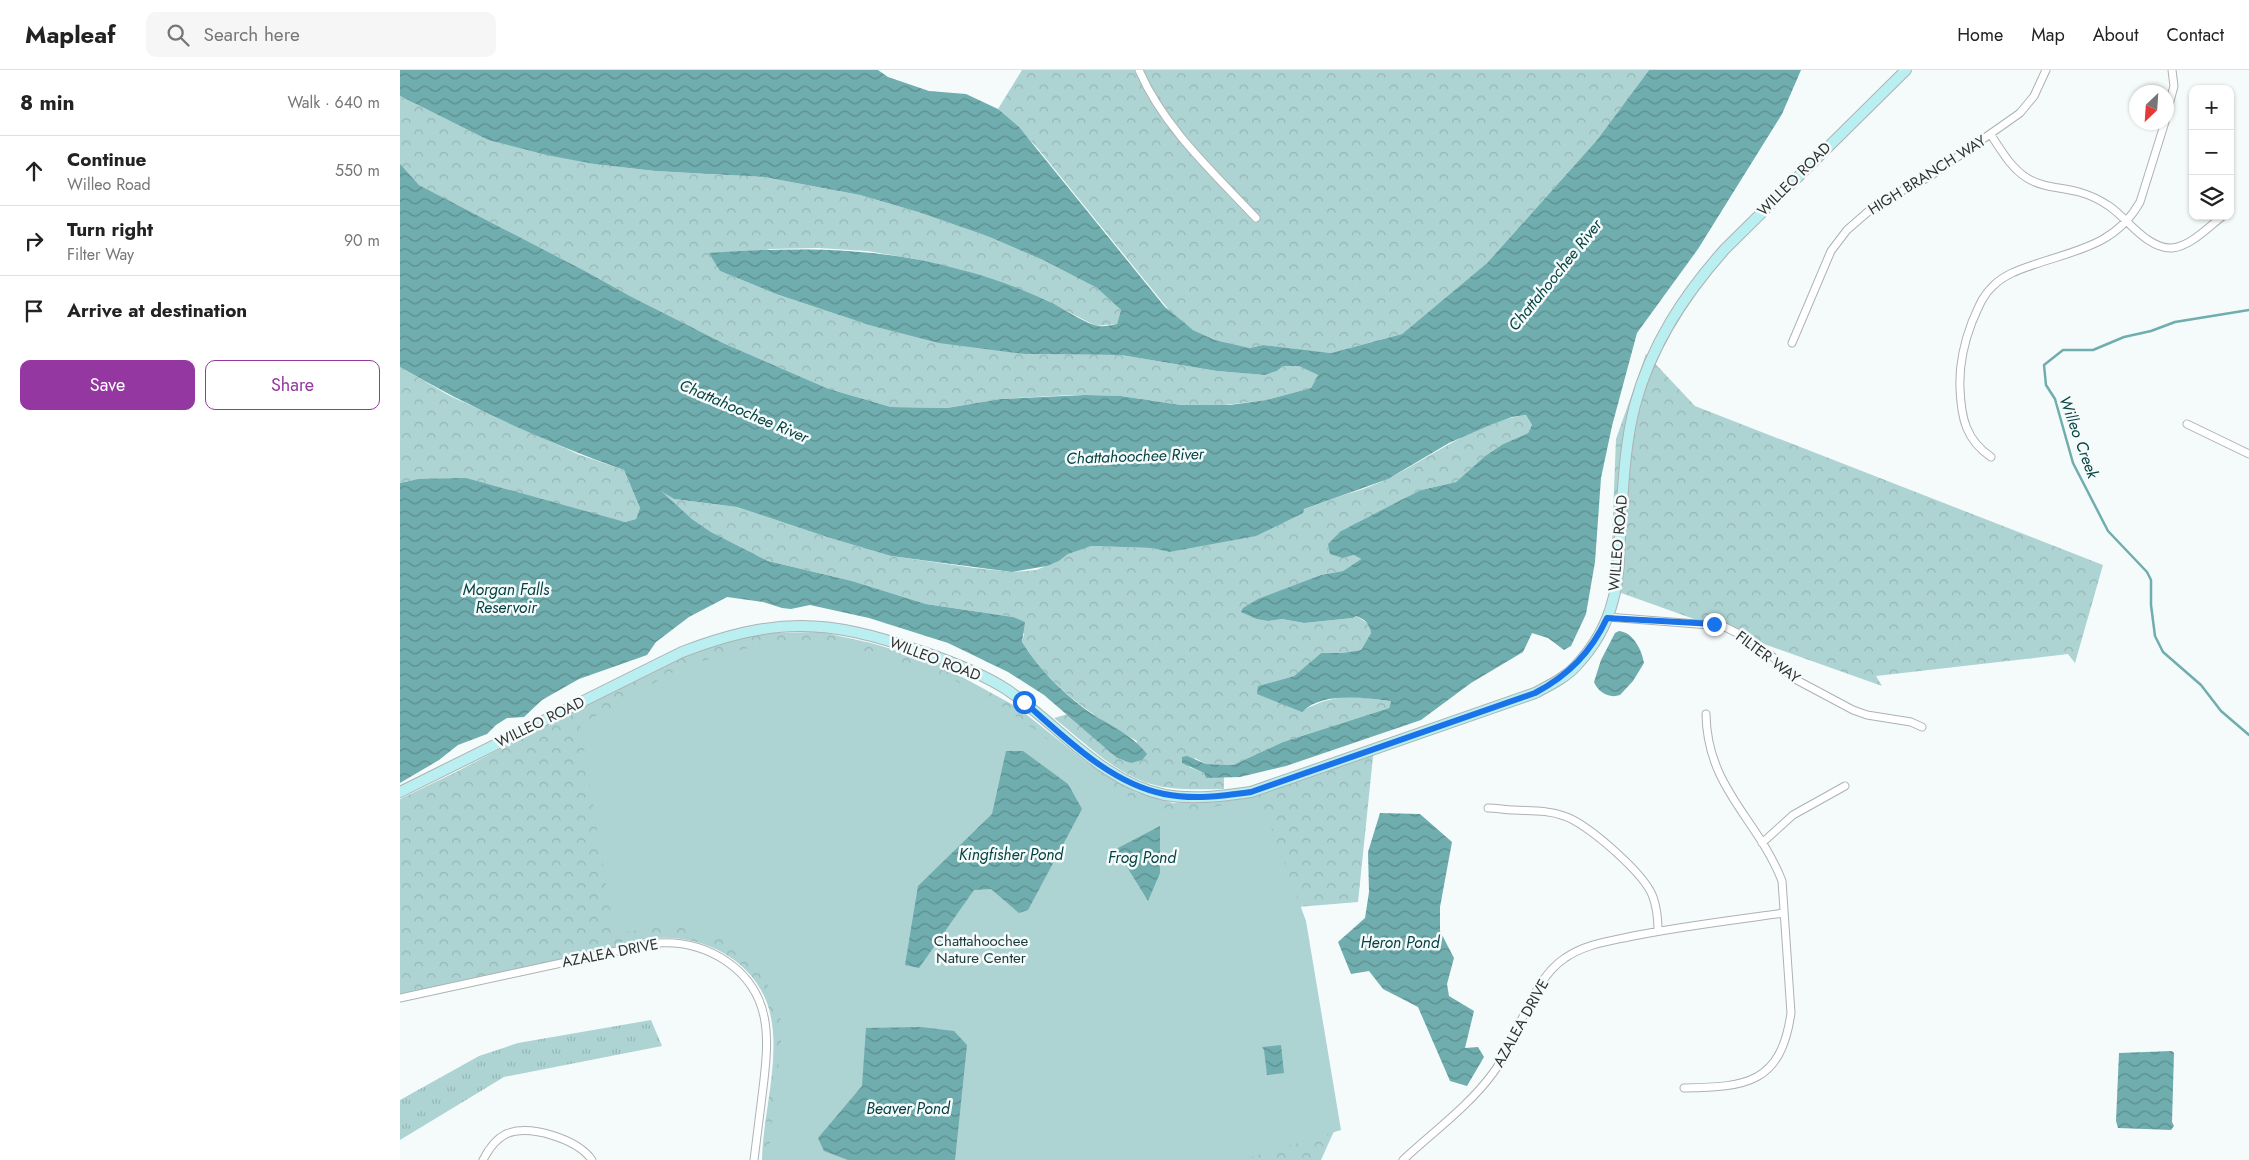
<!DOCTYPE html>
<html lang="en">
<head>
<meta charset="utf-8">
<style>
  body { margin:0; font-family:Jost,sans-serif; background:#f6f6f6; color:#222 }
  .controls { position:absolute; right:15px; top:15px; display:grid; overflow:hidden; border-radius:10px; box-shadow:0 1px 4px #0004 }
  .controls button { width:45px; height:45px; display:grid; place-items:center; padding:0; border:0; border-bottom:1px solid #e0e0e0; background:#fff; color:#222; font:25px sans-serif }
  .compass { position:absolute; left:1729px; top:15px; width:45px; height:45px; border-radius:50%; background:#fff; box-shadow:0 1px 4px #0004; rotate:205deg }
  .stop { position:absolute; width:15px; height:15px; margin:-11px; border:4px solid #1a73e8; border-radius:50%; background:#fff }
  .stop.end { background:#1a73e8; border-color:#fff; box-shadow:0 1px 5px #0008 }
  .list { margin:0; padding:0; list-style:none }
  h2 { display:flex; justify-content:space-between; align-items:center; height:65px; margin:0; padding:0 20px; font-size:21px }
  h2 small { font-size:16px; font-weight:400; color:#767676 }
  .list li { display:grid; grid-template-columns:32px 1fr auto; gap:15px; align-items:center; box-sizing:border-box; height:70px; padding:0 20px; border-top:1px solid #e0e0e0 }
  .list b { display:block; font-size:19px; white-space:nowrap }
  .list p { margin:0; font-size:16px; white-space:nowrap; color:#767676 }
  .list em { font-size:16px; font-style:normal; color:#767676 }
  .actions { display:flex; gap:10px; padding:15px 20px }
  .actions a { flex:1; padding:11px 0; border:1px solid #9437a0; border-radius:10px; text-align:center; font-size:18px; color:#9437a0 }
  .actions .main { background:#9437a0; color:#fff }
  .icon { flex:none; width:28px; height:28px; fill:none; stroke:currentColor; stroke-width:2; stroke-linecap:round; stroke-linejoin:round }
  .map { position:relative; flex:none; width:1849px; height:1090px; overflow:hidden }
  header { display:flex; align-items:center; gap:30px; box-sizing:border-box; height:70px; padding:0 25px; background:#fff; border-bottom:1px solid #e0e0e0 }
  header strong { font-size:24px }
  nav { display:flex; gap:28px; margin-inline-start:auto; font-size:18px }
  .search { width:350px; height:45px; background:#f6f6f6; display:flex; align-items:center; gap:12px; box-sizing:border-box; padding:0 18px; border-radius:10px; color:#767676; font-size:19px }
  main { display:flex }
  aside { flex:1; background:#fff }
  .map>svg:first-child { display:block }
</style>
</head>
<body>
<header>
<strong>Mapleaf</strong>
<div class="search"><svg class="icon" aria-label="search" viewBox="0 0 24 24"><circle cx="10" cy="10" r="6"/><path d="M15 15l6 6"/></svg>Search here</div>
<nav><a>Home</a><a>Map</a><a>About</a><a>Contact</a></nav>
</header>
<main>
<aside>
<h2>8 min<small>Walk · 640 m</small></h2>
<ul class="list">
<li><svg class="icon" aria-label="ahead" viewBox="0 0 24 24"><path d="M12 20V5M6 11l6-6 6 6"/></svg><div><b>Continue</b><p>Willeo Road</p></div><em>550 m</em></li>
<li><svg class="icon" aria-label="right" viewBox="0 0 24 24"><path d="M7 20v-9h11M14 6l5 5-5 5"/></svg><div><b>Turn right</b><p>Filter Way</p></div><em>90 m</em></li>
<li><svg class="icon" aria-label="arrive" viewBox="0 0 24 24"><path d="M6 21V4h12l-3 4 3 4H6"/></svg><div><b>Arrive at destination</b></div></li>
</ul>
<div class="actions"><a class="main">Save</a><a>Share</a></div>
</aside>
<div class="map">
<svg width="1849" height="1090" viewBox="0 0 1849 1090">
  <defs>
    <pattern id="grass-tufts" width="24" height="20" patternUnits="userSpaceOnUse" patternTransform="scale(1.25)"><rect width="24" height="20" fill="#add3d3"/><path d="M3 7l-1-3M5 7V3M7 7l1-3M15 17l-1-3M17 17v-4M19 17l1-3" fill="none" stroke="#95b6b6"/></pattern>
    <pattern id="forest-crowns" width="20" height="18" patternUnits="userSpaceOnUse" patternTransform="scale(1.25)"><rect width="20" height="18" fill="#add3d3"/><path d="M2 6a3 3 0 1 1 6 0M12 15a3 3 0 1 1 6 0" fill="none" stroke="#95b6b6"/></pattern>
    <pattern id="water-waves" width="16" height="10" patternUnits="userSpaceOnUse" patternTransform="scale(1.25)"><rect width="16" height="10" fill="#70adae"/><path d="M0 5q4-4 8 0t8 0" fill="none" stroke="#5c8d8e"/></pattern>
  </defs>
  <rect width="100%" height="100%" fill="#f5fbfb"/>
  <path fill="url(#grass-tufts)" d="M251 950 262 976 104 1007 0 1070V1030L79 986 118 973Z"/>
  <path fill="url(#forest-crowns)" d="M622 0H1249L1197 70 1087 193 1002 264 931 283 863 275 850 278 815 270 793 260 773 245 635 75 598 39Z
    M0 26 88 70 194 94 255 101 364 107 460 125 518 142 587 166 643 190 697 218 721 240 717 254 696 256 653 234 608 215 562 200 515 189 467 181 418 178 369 179 320 201 376 224 469 255 624 284 721 285 817 301 865 305 877 301 883 296H900L918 305 911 318 866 330 817 336 781 335 721 326 672 325 600 329 547 338 491 337 429 319 323 273 230 226 187 202 19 115 0 95Z
    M1246 284 1295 336 1703 495 1675 593 1668 584 1476 606 1482 616 1210 519 1216 369Z
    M0 297 50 326 180 385 224 400 240 438 236 449 225 452 18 409 0 413Z
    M1126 345 1132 355 1128 363 1103 374 1085 386 1056 412 1021 420 941 461 943 488 954 485 961 489 943 501 921 505 843 538 869 551 882 549 904 553 953 548 956 546 969 554 971 563 961 580 942 583H921L894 606 858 616 905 639 924 631 948 626 991 631 989 638 883 672 833 695 806 694 795 688 789 697 804 703 806 708 824 707V719C800 719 774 721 751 714 714 703 684 672 654 648L668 644 717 688 731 693 737 671C692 646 649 616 622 572L624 564 613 547 526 534 452 511 368 491 311 462 292 449 257 418 274 429 337 437 430 468 491 486 575 498 612 502 636 500 659 491 668 484 679 478 691 476 751 478 769 482C825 465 881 448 935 428 953 422 972 417 989 408 1034 386 1075 352 1126 345Z
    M421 562 471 573 533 591 617 637 686 692 710 708 735 722 773 733 807 731 974 677 958 832 554 865 934 1061 921 1090H362C363 1042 382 985 369 939 353 884 290 858 237 871 214 877 192 887 168 892 112 902 56 913 0 924V729L56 702 306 571 371 563Z"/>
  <path fill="#add3d3" d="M363 574 444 575 550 608 600 635 725 725 781 744 860 727 906 851 941 1060 842 1090H368L381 972 380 941 359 897 329 870 271 855 214 864 180 655 284 596Z"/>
  <path fill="url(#water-waves)" d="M0 0H478L488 7 529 21 566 24 598 39 619 57 765 237 793 260 815 270 850 278 863 275 931 283 1002 264 1087 193 1197 70 1249 0H1401L1382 44 1298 179 1237 263 1212 356 1201 408 1195 492 1186 544 1171 576 1164 580 1148 568 1132 563 1123 582 1071 613 1021 650 886 696 840 707 806 708 804 703 782 693V687L787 686 806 694 833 695 883 672 989 638 991 631C965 628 922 621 902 642L857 624 858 616 894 606 921 583H942L961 580 971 563C969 553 966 550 956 546L953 548 904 553 882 549 869 551 857 549 841 542 843 538 858 529 921 505 943 501 961 489 954 485 943 488 930 484 928 474 941 461 1001 430 1021 420 1056 412 1085 386 1103 374 1128 363 1132 355 1126 345 1112 347 1090 355 1049 373 988 409 904 439 903 443 856 466 769 482 751 478 691 476 668 484 659 491 647 496 612 502 491 486 430 468 337 437 274 429 261 421 292 449 311 462 368 491 452 511 526 534 613 547 625 552 622 572C638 598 660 620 685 639 706 654 731 663 747 684L742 690 731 693 717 688 644 625 608 602 548 573 469 548 410 535 391 539 382 538 363 532 327 527 289 547 256 572 247 585 179 609 142 630 124 647 107 648 96 655 87 664 58 675 39 690 0 713V413L18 409 66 408 225 452 236 449 240 438 224 400C148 373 70 338 0 297V94L19 115 187 202 230 226 323 273 429 319 491 337 547 338 600 329 685 325 721 326 781 335H830L866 330 911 318 918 305 899 296H883L877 301 865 305 817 301 721 285 624 284 539 273 469 255 376 224 320 201 309 183C396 177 477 176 562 200 593 208 625 220 654 234 667 241 680 250 694 255 701 258 710 255 717 254L721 240 697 218 643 190 587 166 518 142 460 125 364 107 255 101 194 94 147 85 88 70 0 26Z
    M1219 561C1233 562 1242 580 1244 593L1233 611 1220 625C1209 629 1198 622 1194 612L1201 590 1215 563Z
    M606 681H623L668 714 682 739 628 840 619 843 591 819 574 820 519 898 505 895 518 816 592 744Z
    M980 743 1020 744 1052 772 1040 837V861L1054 888 1047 914 1049 926 1074 941 1065 978 1078 977 1084 987 1067 1016 1050 1011 1018 937 983 919 969 901 951 904 938 872 965 848 969 822 968 782Z
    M760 756V803L748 831 716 779Z
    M521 957 554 961 567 975 555 1090H448L424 1081 418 1068 462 1016 466 958Z
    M881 975 884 1003 867 1005 864 980 862 977Z
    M1772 981 1774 983 1772 1052 1774 1056 1771 1060 1718 1058 1716 1051 1719 983Z"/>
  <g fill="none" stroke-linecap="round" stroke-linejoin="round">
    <path stroke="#70adae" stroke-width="2.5" d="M1849 240 1775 252 1751 261 1724 267 1693 280H1663L1644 295 1646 315 1655 329 1673 393 1708 461 1747 502 1751 510V535L1755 566 1763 582 1801 615 1821 641 1849 665"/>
    <g stroke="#adb2b2" stroke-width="9">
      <path id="street" d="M739 0C764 58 814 103 856 148
        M1766 46 1774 16 1772 0
        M1591 65C1601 80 1611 98 1627 108 1643 118 1661 117 1679 122 1690 125 1700 130 1709 136 1728 149 1747 179 1772 178 1791 176 1808 157 1823 146
        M1392 273 1431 181 1447 160 1478 133 1529 107 1620 43 1634 26 1646 0
        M1787 354 1849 384
        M1591 387C1566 370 1561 348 1560 318 1559 295 1564 273 1572 252 1578 239 1582 226 1593 216 1604 205 1618 200 1633 195 1676 180 1716 175 1740 132L1765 52
        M1207 547 1323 556 1353 571 1374 588 1393 608 1453 640 1467 645 1511 652 1522 657
        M1088 738C1097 738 1105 740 1114 740 1131 741 1148 740 1164 746 1187 753 1245 804 1253 827 1257 838 1258 850 1258 861
        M1362 773 1393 745 1445 716
        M0 928 249 874C277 870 302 875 326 891 373 923 369 969 363 1018 360 1042 357 1066 354 1090
        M1284 1018C1346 1017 1381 1014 1391 943L1382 811C1358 749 1307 718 1306 644
        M83 1090C88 1080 96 1069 106 1064 130 1054 177 1069 192 1090
        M1003 1090C1033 1062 1069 1036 1093 1003 1118 970 1130 911 1165 888 1185 874 1210 871 1233 866 1283 856 1333 850 1384 843"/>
    </g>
    <g stroke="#adb2b2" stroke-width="12">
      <path id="secondary" d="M0 722 282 582C375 547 426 548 520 581 550 591 579 602 606 619 658 654 701 712 765 725 794 730 823 726 851 722L1135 623C1150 615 1165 608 1176 596 1193 578 1207 554 1213 530 1219 510 1219 487 1220 466 1223 422 1224 377 1235 335 1251 275 1284 225 1325 179L1506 0"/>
    </g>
    <use href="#street" stroke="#fff" stroke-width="7"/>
    <use href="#secondary" stroke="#b9eff0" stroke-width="10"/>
  </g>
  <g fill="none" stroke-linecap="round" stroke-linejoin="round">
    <path stroke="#1a73e8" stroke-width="6" d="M624 632C665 667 709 713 764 724 793 730 822 726 851 722L1135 623C1169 605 1191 582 1207 548L1314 554"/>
  </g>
  <g text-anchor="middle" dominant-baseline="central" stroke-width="5" stroke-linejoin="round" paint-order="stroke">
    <g font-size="15" fill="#303232" stroke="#f5fbfb">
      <text transform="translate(1527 105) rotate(-32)">HIGH BRANCH WAY</text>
      <text transform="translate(1394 109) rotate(-45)">WILLEO ROAD</text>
      <text transform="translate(1218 473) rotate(-85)">WILLEO ROAD</text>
      <text transform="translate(1368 587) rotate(37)">FILTER WAY</text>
      <text transform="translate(535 589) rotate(21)">WILLEO ROAD</text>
      <text transform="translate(140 652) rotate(-26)">WILLEO ROAD</text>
      <text transform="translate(210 883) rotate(-11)">AZALEA DRIVE</text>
      <text transform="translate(1121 953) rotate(-61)">AZALEA DRIVE</text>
    </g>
    <g font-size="15" fill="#183738" stroke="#f5fbfb">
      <text x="581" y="871">Chattahoochee<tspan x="581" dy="17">Nature Center</tspan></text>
    </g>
    <g font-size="16" font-style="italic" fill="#074243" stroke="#f5fbfb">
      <text transform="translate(1155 205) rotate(-51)">Chattahoochee River</text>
      <text transform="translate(344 341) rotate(23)">Chattahoochee River</text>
      <text transform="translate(1679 367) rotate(70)">Willeo Creek</text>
      <text transform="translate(735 386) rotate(-2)">Chattahoochee River</text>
      <text x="106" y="519">Morgan Falls<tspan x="106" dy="18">Reservoir</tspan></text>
      <text x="611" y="784">Kingfisher Pond</text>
      <text x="742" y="787">Frog Pond</text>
      <text x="1000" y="872">Heron Pond</text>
      <text x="508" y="1038">Beaver Pond</text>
    </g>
  </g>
</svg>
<div class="controls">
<button>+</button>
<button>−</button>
<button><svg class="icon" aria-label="layers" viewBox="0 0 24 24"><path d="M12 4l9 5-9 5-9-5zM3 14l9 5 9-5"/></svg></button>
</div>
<svg class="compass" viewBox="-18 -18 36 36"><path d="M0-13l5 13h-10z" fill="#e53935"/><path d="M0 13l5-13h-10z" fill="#767676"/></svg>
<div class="stop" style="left:624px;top:632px"></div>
<div class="stop end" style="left:1314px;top:554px"></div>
</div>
</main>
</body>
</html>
